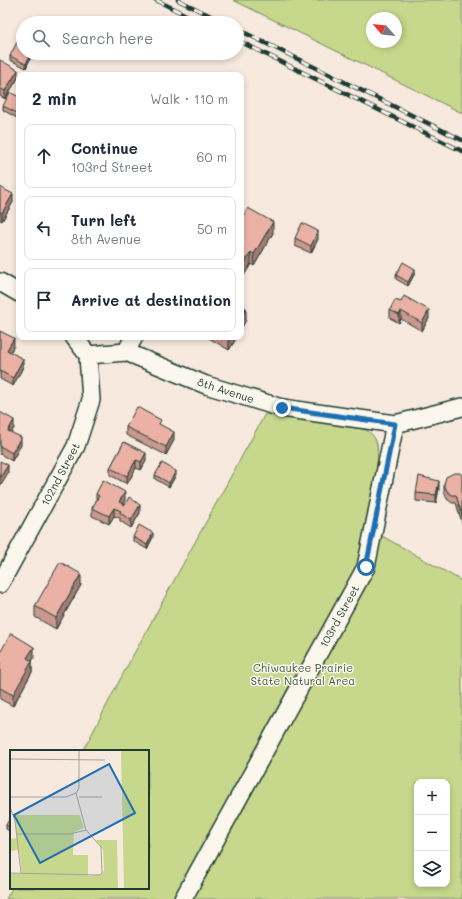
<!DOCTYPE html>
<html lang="en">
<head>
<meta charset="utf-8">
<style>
  body { margin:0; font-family:Mali,sans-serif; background:#f2f2f3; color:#1f2937 }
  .controls { position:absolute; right:12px; bottom:12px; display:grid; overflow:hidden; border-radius:8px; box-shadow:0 2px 6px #0003 }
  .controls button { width:36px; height:36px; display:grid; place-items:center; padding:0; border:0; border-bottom:1px solid #e0e1e3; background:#fff; color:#1f2937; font:20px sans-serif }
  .compass { position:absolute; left:366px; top:12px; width:36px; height:36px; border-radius:50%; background:#fff; box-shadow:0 2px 6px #0003; rotate:298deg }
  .stop { position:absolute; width:12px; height:12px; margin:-9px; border:3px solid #1f6fb2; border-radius:50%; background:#fff }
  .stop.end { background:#1f6fb2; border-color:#fff; box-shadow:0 1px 4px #0008 }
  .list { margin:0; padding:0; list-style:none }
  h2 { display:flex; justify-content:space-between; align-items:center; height:52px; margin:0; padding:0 16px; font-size:17px }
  h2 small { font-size:13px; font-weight:400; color:#747a83 }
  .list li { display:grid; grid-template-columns:26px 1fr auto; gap:12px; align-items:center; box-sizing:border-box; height:64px; margin:0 8px 8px; padding:0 8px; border:1px solid #e0e1e3; border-radius:8px }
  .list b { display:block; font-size:15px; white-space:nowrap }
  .list p { margin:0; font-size:13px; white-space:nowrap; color:#747a83 }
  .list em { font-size:13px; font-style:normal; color:#747a83 }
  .icon { flex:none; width:22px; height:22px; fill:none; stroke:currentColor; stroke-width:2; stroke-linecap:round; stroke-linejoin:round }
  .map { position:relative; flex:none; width:462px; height:899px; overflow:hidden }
  .search { position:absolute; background:#fff; box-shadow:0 2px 6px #0003; left:16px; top:16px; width:228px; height:44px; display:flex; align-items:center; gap:10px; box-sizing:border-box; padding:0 14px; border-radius:22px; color:#747a83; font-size:15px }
  .panel { position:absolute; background:#fff; box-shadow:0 2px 6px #0003; left:16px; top:72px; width:228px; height:268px; border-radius:8px }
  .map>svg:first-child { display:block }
</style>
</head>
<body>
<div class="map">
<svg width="462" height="899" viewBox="0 0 462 899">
  <rect width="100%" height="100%" fill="#f8e9de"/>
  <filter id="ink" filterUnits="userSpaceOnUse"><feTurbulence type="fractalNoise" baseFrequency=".025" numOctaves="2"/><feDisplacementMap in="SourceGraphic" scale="8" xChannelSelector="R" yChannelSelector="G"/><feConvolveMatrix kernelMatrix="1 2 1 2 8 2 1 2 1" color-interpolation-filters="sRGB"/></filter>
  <g filter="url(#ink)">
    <path fill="#c7d78b" stroke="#738a60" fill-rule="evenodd" d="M233 0H462V113ZM372 18H396V42H372Z
      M265 414 363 429C370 432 373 434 376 441 382 455 369 510 366 527L462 581V899H6L12 888H148V751H83L124 672ZM417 782H447V884H417Z"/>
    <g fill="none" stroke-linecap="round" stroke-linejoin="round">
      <g stroke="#1f3d34" stroke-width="20">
        <path id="minor" d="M0 282 19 293
          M74 337 88 355 126 352 206 385 282 408 395 424 462 407
          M126 352 134 337
          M0 584 76 446 91 400 88 355
          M183 899 366 567 395 424"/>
      </g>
      <use href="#minor" stroke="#fbf7ec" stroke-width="17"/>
      <g stroke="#1f3d34" stroke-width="4.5">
        <path id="rail" d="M156 0 202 23
          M178 0 225 23
          M237 29 462 140
          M237 40 462 151"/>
      </g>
      <use href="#rail" stroke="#fbf7ec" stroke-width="3" stroke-dasharray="9" stroke-linecap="butt"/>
    </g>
    <path fill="#ca988e" stroke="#1f3d34" d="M32 53V54L26 68 10 60V56Z
      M0 60 18 78 5 99 0 96Z
      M19 97V115L17 118 3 110V106Z
      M0 187 13 202 2 221 0 220Z
      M241 219 273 233 254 266 251 264 241 280Z
      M295 238 318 239 311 253 295 246Z
      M415 273 408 286 396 279V275Z
      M395 300 429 318 422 331 401 319 399 323 390 318V310Z
      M0 331 14 346 10 352 23 367 13 386 0 379Z
      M207 337H237L229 350Z
      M0 412 14 428 11 433 21 445 12 461 0 454Z
      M161 426 174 440 166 455 126 435V427Z
      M124 442 146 461 141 470 136 468 127 484 110 475V468Z
      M155 475H176L169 487 155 479Z
      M462 475V523L456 503H452L447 499 444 492V484Z
      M439 489 436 503 416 501V493Z
      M96 494 125 500 123 503 140 513 131 528 120 521V518L114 516 109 524 92 516V508L96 502Z
      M133 537H153L147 549 133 541Z
      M81 585 56 629 35 617V606Z
      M0 653 34 658 32 661V672L13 706 0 699Z
      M11 819V832L6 829V825Z"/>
    <path fill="#a47c74" stroke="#1f3d34" d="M31 53H32V54L26 68V64Z
      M18 70V78L5 99V91Z
      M19 111V115L17 118V113Z
      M13 194V202L2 221V213Z
      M273 222V233L254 266V254Z
      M318 231V239L311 253V246Z
      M251 252V264L241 280V269Z
      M415 269V273L408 286V282Z
      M246 308V320L241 329V318Z
      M429 310V318L422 331V323Z
      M401 311V319L399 323V315Z
      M230 337H237L229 350V338Z
      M14 338V346L7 358V350Z
      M23 359V367L13 386V378Z
      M14 420V428L8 439V431Z
      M174 432V440L166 455V447Z
      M21 437V445L12 461V453Z
      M146 453V461L141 470V462Z
      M136 460V468L127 484V476Z
      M8 465V473L0 486V478Z
      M176 471V475L169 487V483Z
      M439 481V489L436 503V495Z
      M125 492V500L119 510V502Z
      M140 505V513L131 528V520Z
      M114 508V516L109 524V516Z
      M153 533V537L147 549V545Z
      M81 574V585L56 629V618Z
      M34 647V658L32 661V672L13 706V695L27 658Z"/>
    <path fill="#ebb1a5" stroke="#1f3d34" d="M17 42 23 46V53H31L26 64 10 56Z
      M0 60 18 70 5 91 0 88Z
      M10 92 19 97V111L17 113 3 106Z
      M0 187 13 194 2 213 0 212Z
      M248 208 273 222 254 254 251 252 241 269V219Z
      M302 223 318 231 311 246 295 238Z
      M403 262 415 269 408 282 396 275Z
      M404 296 429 310 422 323 401 311 399 315 390 310 395 300 401 302Z
      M241 305 246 308 241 318Z
      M0 331 14 338 7 350 23 359 13 378 0 371Z
      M137 407 161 420 159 424 174 432 166 447 126 427Z
      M0 412 14 420 8 431 21 437 12 453 0 446Z
      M124 442 146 453 141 462 136 460 127 476 110 468Z
      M0 461 8 465 0 478Z
      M162 463 176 471 169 483 155 475Z
      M454 473H460L462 475V515L456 495H452L447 491 444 484 446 477Z
      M419 476 439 481 436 495 416 493Z
      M103 480 125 492 119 502 125 505 129 497 140 505 131 520 120 513 121 511 114 508 109 516 92 508 99 496 96 494Z
      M139 525 153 533 147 545 133 537Z
      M60 562 81 574 56 618 35 606Z
      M11 633 34 647 27 658 32 661 13 695 0 688V653Z
      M10 818 11 819V828L6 825Z"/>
  </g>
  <g fill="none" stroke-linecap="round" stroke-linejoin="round" filter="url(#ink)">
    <path stroke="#1f6fb2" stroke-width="5" d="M282 408 395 424 366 567"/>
  </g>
  <g text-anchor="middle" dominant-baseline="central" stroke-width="3" stroke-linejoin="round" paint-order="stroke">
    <g font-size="11" fill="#1f3d34" stroke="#fbf7ec">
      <text transform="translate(226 390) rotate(18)">8th Avenue</text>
      <text transform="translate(60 474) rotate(-62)">102nd Street</text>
      <text transform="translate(339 616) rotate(-61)">103rd Street</text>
    </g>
    <g font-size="11" fill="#415c45" stroke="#fbf7ec">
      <text x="303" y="667">Chiwaukee Prairie<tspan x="303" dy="13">State Natural Area</tspan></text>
    </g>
  </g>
  <g transform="translate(10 750)">
    <rect width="139" height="139" fill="#f8e9de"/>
    <path d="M111 0H139V139H114ZM4 65H70L74 78 64 82 63 105H78V126L92 124 94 120 93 100 86 90H107L108 139H0V124H12L9 100 0 101V89L7 88Z" fill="#c7d78b"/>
    <path fill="none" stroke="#a1a49a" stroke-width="1" d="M0 9 95 10M0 47H56L66 43M69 47H92M0 57 5 71 11 123M7 84H60L76 80M0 123 90 125 92 123 91 97 76 80 66 43 69 38V0"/>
    <path fill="#1f6fb2" fill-opacity="0.15" stroke="#1f6fb2" stroke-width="2" d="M99 14 125 63 30 113 4 65Z"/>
    <rect width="139" height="139" fill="none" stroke="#1f3d34" stroke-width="2"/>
  </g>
</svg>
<div class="controls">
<button>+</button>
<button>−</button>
<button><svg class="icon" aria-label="layers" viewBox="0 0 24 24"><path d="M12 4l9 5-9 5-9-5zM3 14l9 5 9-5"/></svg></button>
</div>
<svg class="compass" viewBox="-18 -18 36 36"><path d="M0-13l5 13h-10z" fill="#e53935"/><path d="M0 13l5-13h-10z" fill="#747a83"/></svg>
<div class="stop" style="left:366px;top:567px"></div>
<div class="stop end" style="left:282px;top:408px"></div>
<div class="search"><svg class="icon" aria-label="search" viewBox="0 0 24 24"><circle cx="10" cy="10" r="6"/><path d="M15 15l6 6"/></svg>Search here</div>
<section class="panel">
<h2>2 min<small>Walk · 110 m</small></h2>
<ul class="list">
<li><svg class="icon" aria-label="ahead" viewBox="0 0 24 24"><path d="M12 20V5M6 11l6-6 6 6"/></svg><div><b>Continue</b><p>103rd Street</p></div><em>60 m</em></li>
<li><svg class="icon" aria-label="left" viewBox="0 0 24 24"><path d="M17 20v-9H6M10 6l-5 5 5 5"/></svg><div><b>Turn left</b><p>8th Avenue</p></div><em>50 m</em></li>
<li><svg class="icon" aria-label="arrive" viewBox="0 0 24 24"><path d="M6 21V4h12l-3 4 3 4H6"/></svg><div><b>Arrive at destination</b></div></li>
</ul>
</section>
</div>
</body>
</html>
